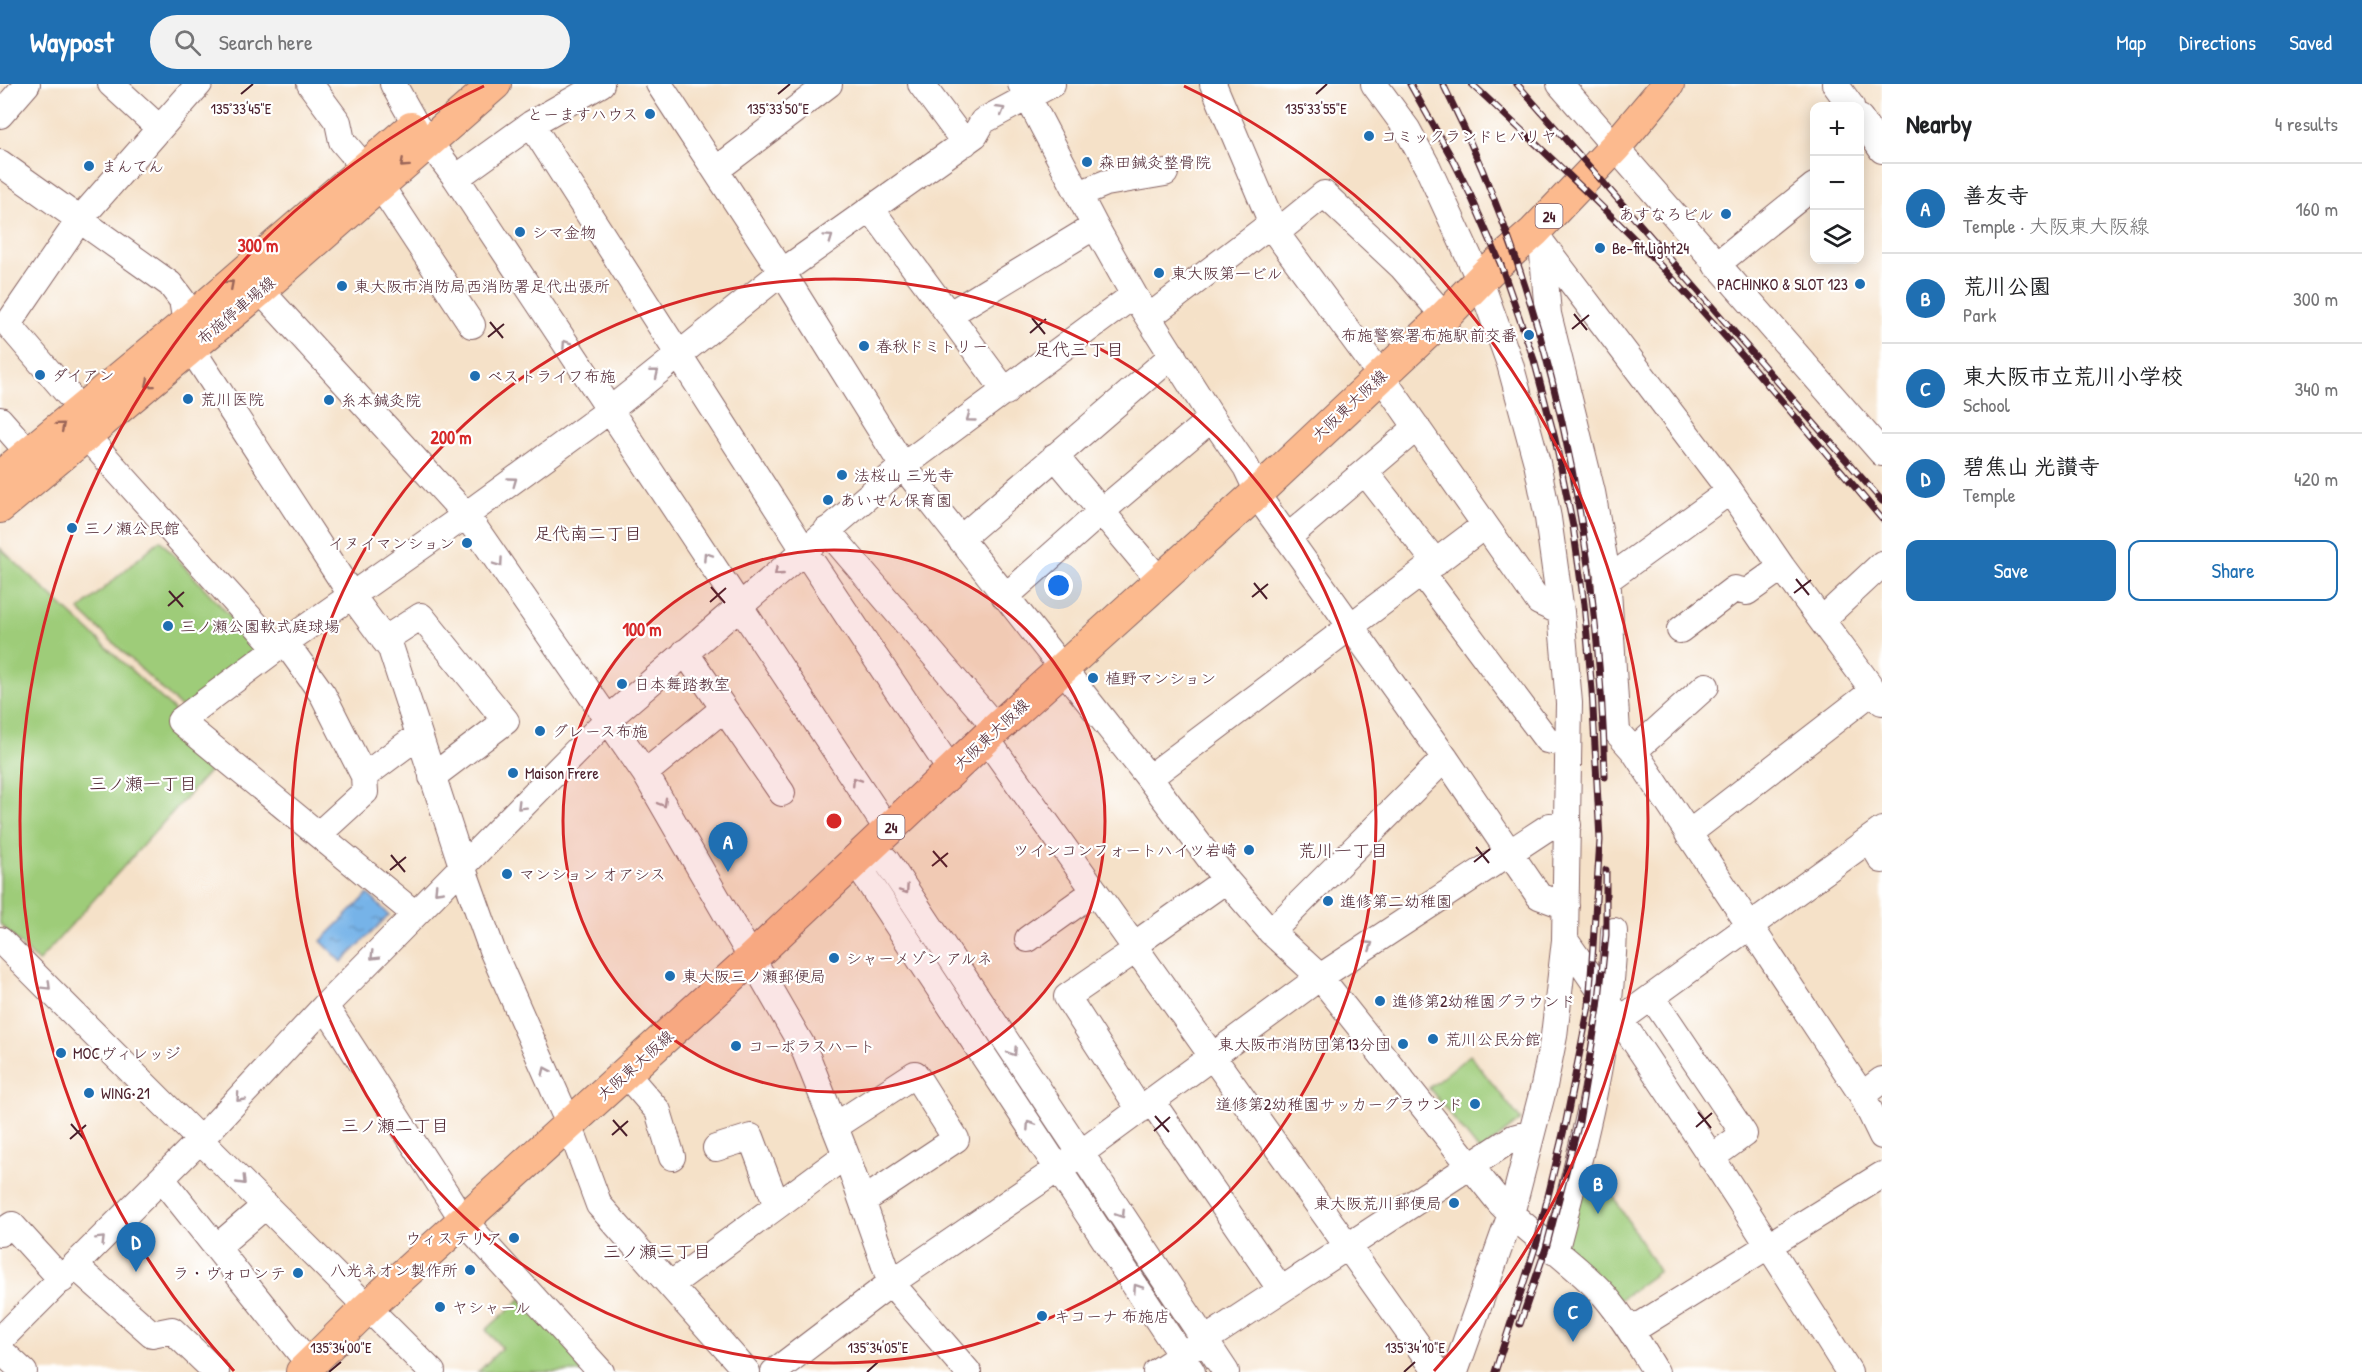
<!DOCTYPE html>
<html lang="en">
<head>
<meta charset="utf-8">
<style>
  body { margin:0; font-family:"Patrick Hand","Klee One",sans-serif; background:#f2f2f2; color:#202124 }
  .controls { position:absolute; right:18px; top:18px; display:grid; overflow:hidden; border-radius:12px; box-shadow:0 3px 15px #0003 }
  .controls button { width:54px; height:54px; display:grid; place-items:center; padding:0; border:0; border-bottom:2px solid #e0e0e0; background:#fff; color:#202124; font:30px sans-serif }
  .you { position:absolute; left:1059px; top:502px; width:21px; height:21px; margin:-15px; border:4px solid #fff; border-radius:50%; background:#1a73e8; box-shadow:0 0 0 9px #1a73e833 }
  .badge { display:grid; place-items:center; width:39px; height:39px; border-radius:50%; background:#1f6fb2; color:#fff; font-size:20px; font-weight:700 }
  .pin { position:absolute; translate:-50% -50px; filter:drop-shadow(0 2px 3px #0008) }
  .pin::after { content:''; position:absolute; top:32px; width:21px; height:18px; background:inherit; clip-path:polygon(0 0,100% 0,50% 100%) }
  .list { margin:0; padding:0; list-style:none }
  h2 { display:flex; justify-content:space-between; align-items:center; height:78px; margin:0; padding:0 24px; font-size:26px }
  h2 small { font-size:20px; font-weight:400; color:#757577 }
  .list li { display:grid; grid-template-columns:39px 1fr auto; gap:18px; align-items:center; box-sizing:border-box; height:90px; padding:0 24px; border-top:2px solid #e0e0e0 }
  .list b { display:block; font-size:22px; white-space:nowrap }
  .list p { margin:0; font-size:20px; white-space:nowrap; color:#757577 }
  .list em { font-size:20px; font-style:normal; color:#757577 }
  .actions { display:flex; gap:12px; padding:18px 24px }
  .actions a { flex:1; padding:14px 0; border:2px solid #1f6fb2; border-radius:12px; text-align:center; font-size:21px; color:#1f6fb2 }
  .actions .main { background:#1f6fb2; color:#fff }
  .icon { flex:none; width:33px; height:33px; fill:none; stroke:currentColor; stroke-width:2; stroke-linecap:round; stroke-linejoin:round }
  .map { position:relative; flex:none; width:1882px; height:1288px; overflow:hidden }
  header { display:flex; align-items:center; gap:36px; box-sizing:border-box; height:84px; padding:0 30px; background:#1f6fb2; color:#fff }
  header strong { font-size:28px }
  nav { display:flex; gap:33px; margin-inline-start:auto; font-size:21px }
  .search { width:420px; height:54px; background:#f2f2f2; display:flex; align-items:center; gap:15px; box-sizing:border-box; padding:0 21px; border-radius:33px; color:#757577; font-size:22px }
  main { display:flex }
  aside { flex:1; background:#fff }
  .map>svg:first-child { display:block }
</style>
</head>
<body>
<header>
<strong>Waypost</strong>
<div class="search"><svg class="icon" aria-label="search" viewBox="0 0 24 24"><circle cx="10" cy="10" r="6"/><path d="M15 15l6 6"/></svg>Search here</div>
<nav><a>Map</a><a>Directions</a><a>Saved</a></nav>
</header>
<main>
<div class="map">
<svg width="1882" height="1288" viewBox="0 0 1882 1288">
  <defs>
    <pattern id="water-ripples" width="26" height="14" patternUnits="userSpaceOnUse" patternTransform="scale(1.5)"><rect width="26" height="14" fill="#76b3e8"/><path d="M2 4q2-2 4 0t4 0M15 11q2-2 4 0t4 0" fill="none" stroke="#6391bc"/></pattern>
  </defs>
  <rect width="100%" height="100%" fill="#fff"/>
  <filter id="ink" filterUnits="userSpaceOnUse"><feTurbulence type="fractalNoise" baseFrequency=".0167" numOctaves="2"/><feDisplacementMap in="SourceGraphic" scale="12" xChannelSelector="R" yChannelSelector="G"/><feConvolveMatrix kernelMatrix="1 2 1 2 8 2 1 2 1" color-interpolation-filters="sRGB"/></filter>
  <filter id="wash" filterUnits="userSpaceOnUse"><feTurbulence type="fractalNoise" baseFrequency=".008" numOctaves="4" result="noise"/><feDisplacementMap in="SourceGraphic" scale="24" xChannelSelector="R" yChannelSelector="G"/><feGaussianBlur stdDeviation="1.35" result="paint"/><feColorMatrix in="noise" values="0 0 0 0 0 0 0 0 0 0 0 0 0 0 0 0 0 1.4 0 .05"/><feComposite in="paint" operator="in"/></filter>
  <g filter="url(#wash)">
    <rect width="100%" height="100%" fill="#f5e1c8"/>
    <path fill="#9ecc79" stroke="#747652" stroke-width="1.5" d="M160 456 255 559V568L183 625 79 526Z
      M0 464 175 627 169 643 214 682 38 878 0 840Z
      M1470 971 1521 1036 1480 1068 1429 1004Z
      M1602 1094 1659 1187 1615 1219 1562 1166 1582 1095Z
      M525 1211 592 1288H478L502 1264 486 1246Z"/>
    <path fill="url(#water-ripples)" stroke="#60698a" stroke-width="1.5" d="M368 810 389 831 342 878 321 857Z"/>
  </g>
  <g filter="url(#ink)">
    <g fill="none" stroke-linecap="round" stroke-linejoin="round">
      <g stroke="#866362" stroke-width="28">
        <path id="minor" d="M111 0 159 44
          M310 0 338 38 342 57 365 84
          M393 0 416 41 456 94 888 746
          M659 0 782 188 903 382 1149 694 1226 796 1271 848 1320 893 1500 1119C1532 1152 1573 1177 1604 1211 1624 1234 1640 1262 1656 1288
          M921 0 965 59
          M1021 0 1095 142 1134 211 1212 334 1246 383 1264 421 1445 674 1539 812 1566 822
          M1213 0 1276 149 1371 278 1539 518 1561 528
          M1374 0 1407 45 1428 84 1480 197 1510 280 1537 379 1548 434 1561 528 1569 619 1565 856 1554 952 1544 1002 1511 1130 1455 1288
          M1560 0 1882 369
          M1835 0 1851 22
          M0 31 27 0
          M1860 34 1882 66
          M531 40 804 466 951 687
          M0 79 170 200 182 216 186 239 200 278 352 512 391 565 462 782 492 866 569 1040 599 1121 747 1288
          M716 86 829 0
          M456 94 531 40 601 0
          M380 101 472 241
          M1079 110 1106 99 1165 89
          M871 125 1006 308
          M1276 149 1324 110 1402 183 1434 220
          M1541 158 1730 407 1782 483 1882 618
          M1542 159 1548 230 1592 408 1607 490 1617 648 1634 667 1862 1011 1882 1052
          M1716 181 1814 102
          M260 206 466 431 645 689 804 965 846 1071 891 1199 968 1288
          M950 230 1095 142
          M1149 233 1272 139
          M68 310 8 240 80 135 199 0
          M0 336 29 369
          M86 352 277 564
          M1055 372 1159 496
          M1365 388 1436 479
          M827 446 997 645
          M1287 454 1417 343
          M960 455 1173 271
          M1422 489 1547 656 1568 660
          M1607 496 1730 407
          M1005 513 1102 427 1212 334
          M1823 535 1882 480
          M1680 546 1734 505 1747 508 1782 483
          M384 556 421 532 506 637 432 693
          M285 558 323 611 364 692 365 708 319 750
          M685 568 782 709
          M986 654 1437 1288
          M1634 667 1706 602
          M645 689 723 625
          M364 692 419 651
          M1149 694 1485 441
          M1688 750 1873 607
          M1870 756 1882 776
          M415 830 180 637 277 564 466 431 610 326 782 188 975 51 983 37 1052 0
          M1271 848 1445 674
          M1028 855 1095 807
          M0 856 432 1288
          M1565 856C1664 997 1757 1142 1849 1288
          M1134 861 1226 796
          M1137 865 1067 913 1140 1026
          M1652 913 1744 1050 1711 1074
          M325 922 463 1136 601 1288
          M1620 936 1882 746
          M626 990 658 1027 672 1073
          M1862 1011 1882 996
          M1152 1018 1281 1206
          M835 1042 915 990 956 1055 863 1117
          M716 1064 751 1053 777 1122
          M162 1095 310 1281
          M0 1149 12 1141 62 1196
          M217 1163 266 1121
          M1555 1168C1583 1063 1611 956 1614 847
          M75 1182 152 1250 172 1246 216 1288
          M670 1201 846 1071
          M1631 1247 1882 1091
          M0 1256 201 1055 325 922 607 636 903 382 1134 211
          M0 1266 24 1288
          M774 1288 891 1199 1081 1069 1320 893 1550 742 1568 741
          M1156 1288 1513 1054 1531 1049
          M1192 1288 865 792 864 769 886 776 1226 1288"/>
      </g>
      <g stroke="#866362" stroke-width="34">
        <path id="major" d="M0 393 186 239 411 44
          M0 423 260 206 495 0
          M302 1288 367 1224 751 875 986 654 1259 407 1444 233 1488 188 1534 148 1615 63 1668 0"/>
      </g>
      <use href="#minor" stroke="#fff" stroke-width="26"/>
      <use href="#major" stroke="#fcba8e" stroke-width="32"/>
      <g stroke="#4a1f2b" stroke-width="7">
        <path id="rail" d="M1410 0 1454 78 1470 110 1501 181 1534 276 1555 355 1573 442 1584 520 1592 606 1600 756 1589 922 1566 1037 1537 1158 1495 1288
          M1443 0C1550 214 1599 455 1605 693
          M1472 0C1534 58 1597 116 1656 177 1735 260 1808 348 1882 435
          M1517 0 1882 417
          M1520 1240 1546 1164 1579 1038 1598 924 1606 851V786"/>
      </g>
      <use href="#rail" stroke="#fff" stroke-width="4.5" stroke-dasharray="14" stroke-linecap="butt"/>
    </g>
    <defs><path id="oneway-chevron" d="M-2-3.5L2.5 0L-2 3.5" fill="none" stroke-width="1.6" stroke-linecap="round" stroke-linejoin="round" transform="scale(1.5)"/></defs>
    <g stroke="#ae9aa0">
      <use href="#oneway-chevron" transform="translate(1001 26) rotate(-30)"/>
      <use href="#oneway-chevron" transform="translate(829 154) rotate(-35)"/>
      <use href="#oneway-chevron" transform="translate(566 260) rotate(-124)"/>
      <use href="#oneway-chevron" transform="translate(655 289) rotate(-39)"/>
      <use href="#oneway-chevron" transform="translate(970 334) rotate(144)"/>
      <use href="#oneway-chevron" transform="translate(513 397) rotate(-36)"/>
      <use href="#oneway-chevron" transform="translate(707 472) rotate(-124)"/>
      <use href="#oneway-chevron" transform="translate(499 479) rotate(55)"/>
      <use href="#oneway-chevron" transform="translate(778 488) rotate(139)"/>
      <use href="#oneway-chevron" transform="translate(856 697) rotate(-123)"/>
      <use href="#oneway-chevron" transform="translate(663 719) rotate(60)"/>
      <use href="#oneway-chevron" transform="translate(521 722) rotate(135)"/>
      <use href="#oneway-chevron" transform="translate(438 806) rotate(134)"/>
      <use href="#oneway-chevron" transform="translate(905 806) rotate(56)"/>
      <use href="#oneway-chevron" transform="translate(1369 861) rotate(-33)"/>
      <use href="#oneway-chevron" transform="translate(374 872) rotate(135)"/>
      <use href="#oneway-chevron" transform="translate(47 902) rotate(45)"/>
      <use href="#oneway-chevron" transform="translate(1013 968) rotate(56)"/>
      <use href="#oneway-chevron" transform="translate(546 987) rotate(-114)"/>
      <use href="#oneway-chevron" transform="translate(240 1014) rotate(133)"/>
      <use href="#oneway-chevron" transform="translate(1030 1041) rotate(-124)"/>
      <use href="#oneway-chevron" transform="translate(242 1097) rotate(46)"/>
      <use href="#oneway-chevron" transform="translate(1121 1130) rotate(57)"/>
      <use href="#oneway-chevron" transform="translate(101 1156) rotate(-45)"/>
      <use href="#oneway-chevron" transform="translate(1137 1204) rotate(-123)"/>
    </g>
    <g stroke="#9a6558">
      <use href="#oneway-chevron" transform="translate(404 80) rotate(138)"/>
      <use href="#oneway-chevron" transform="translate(230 200) rotate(-41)"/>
      <use href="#oneway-chevron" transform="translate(149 300) rotate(140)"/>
      <use href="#oneway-chevron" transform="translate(61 342) rotate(-40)"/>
    </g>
  </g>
  <path fill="none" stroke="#4a1f2b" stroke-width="2" d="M241 10 253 0M778 10 790 0M1316 10 1327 0M1574 230 1587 246M1032 234 1045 250M490 238 503 254M1572 245 1589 231M1030 249 1046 235M488 253 504 240M1796 495 1809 511M1254 499 1267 515M711 503 725 519M169 507 183 523M1794 509 1811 496M1252 513 1268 500M710 518 726 504M168 522 184 508M1476 763 1489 779M933 767 947 783M391 771 405 788M1474 778 1490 765M932 782 948 769M390 786 406 773M1698 1028 1711 1044M1155 1032 1169 1048M613 1036 627 1052M71 1040 85 1056M1696 1043 1712 1029M1154 1047 1170 1033M612 1051 628 1037M70 1055 86 1041M329 1288 341 1278M867 1288 878 1278M1404 1288 1415 1278"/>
  <circle cx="834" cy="737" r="271" fill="#d62828" fill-opacity=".12"/>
  <g fill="none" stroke="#d62828" stroke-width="3">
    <circle cx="834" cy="737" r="271"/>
    <circle cx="834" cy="737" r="542"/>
    <path d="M234 1287A814 814 0 0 1 484 2M1184 2A814 814 0 0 1 1434 1287"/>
  </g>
  <g fill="#1f6fb2" stroke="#fff" stroke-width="2">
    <circle cx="650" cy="30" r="6"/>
    <circle cx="1369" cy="52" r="6"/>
    <circle cx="1087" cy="78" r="6"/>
    <circle cx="89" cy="82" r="6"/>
    <circle cx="1726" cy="130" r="6"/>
    <circle cx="520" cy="148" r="6"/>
    <circle cx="1600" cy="164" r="6"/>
    <circle cx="1159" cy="189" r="6"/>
    <circle cx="1860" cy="200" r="6"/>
    <circle cx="342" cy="202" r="6"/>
    <circle cx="1529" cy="251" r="6"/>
    <circle cx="864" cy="262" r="6"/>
    <circle cx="40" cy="291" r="6"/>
    <circle cx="475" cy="292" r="6"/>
    <circle cx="188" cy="315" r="6"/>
    <circle cx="329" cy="316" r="6"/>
    <circle cx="842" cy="391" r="6"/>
    <circle cx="828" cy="416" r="6"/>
    <circle cx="72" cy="444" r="6"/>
    <circle cx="467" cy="459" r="6"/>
    <circle cx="168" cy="542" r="6"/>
    <circle cx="1093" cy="594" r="6"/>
    <circle cx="622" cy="600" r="6"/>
    <circle cx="540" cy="647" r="6"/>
    <circle cx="513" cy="689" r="6"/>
    <circle cx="1249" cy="766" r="6"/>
    <circle cx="507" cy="790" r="6"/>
    <circle cx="1328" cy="817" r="6"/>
    <circle cx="834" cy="874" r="6"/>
    <circle cx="670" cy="892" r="6"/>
    <circle cx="1380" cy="917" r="6"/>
    <circle cx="1433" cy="955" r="6"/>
    <circle cx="1403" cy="960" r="6"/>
    <circle cx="736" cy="962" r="6"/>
    <circle cx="61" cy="969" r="6"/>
    <circle cx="89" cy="1009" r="6"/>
    <circle cx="1475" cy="1020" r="6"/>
    <circle cx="1454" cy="1119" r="6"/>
    <circle cx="514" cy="1154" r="6"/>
    <circle cx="470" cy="1186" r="6"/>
    <circle cx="298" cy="1189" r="6"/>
    <circle cx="440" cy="1223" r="6"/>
    <circle cx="1042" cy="1232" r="6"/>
  </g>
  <g text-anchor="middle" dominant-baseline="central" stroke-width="4.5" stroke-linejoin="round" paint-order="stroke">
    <g fill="#fff" stroke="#80626b" stroke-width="1.5">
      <rect x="1535.5" y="120" width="27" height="24" rx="4.5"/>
      <rect x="877.5" y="731" width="27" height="24" rx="4.5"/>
    </g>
    <g font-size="15" font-weight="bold" fill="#4a1f2b">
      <text x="1549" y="132">24</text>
      <text x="891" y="743">24</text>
    </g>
    <g font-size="16" fill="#4a1f2b" stroke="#fff" text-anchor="start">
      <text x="638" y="30" text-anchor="end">とーますハウス</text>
      <text x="1381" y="52">コミックランドヒバリヤ</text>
      <text x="1099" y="78">森田鍼灸整骨院</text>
      <text x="101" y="82">まんてん</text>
      <text x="1714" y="130" text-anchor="end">あすなろビル</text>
      <text x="532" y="148">シマ金物</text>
      <text x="1612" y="164">Be-fit light24</text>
      <text x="1171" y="189">東大阪第一ビル</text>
      <text x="1848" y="200" text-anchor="end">PACHINKO &amp; SLOT 123</text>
      <text x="354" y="202">東大阪市消防局西消防署足代出張所</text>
      <text x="1517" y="251" text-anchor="end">布施警察署布施駅前交番</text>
      <text x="876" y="262">春秋ドミトリー</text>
      <text x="52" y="291">ダイアン</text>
      <text x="487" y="292">ベストライフ布施</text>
      <text x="200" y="315">荒川医院</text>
      <text x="341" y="316">糸本鍼灸院</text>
      <text x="854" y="391">法桜山 三光寺</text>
      <text x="840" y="416">あいせん保育園</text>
      <text x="84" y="444">三ノ瀬公民館</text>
      <text x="455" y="459" text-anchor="end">イヌイマンション</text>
      <text x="180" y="542">三ノ瀬公園軟式庭球場</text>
      <text x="1105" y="594">植野マンション</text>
      <text x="634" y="600">日本舞踏教室</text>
      <text x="552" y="647">グレース布施</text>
      <text x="525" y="689">Maison Frere</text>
      <text x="1237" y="766" text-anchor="end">ツインコンフォートハイツ岩崎</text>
      <text x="519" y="790">マンション オアシス</text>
      <text x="1340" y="817">進修第二幼稚園</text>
      <text x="846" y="874">シャーメゾン アルネ</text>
      <text x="682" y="892">東大阪三ノ瀬郵便局</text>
      <text x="1392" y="917">進修第2幼稚園グラウンド</text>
      <text x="1445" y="955">荒川公民分館</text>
      <text x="1391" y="960" text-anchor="end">東大阪市消防団第13分団</text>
      <text x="748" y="962">コーポラスハート</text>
      <text x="73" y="969">MOCヴィレッジ</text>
      <text x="101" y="1009">WING•21</text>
      <text x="1463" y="1020" text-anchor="end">道修第2幼稚園サッカーグラウンド</text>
      <text x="1442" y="1119" text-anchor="end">東大阪荒川郵便局</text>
      <text x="502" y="1154" text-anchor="end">ウィステリア</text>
      <text x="458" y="1186" text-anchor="end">八光ネオン製作所</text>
      <text x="286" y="1189" text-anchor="end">ラ・ヴォロンテ</text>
      <text x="452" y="1223">ヤシャール</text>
      <text x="1054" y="1232">キコーナ 布施店</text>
    </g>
    <g font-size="16" fill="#4a1f2b" stroke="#fff">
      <text transform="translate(236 226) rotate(-40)">布施停車場線</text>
      <text transform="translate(1349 321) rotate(-43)">大阪東大阪線</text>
      <text transform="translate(991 650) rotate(-43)">大阪東大阪線</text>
      <text transform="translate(635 981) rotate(-42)">大阪東大阪線</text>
    </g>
    <g font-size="18" fill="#4a1f2b" stroke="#fff">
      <text x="1079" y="265">足代三丁目</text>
      <text x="588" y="449">足代南二丁目</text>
      <text x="143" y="699">三ノ瀬一丁目</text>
      <text x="1343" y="766">荒川一丁目</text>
      <text x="395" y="1041">三ノ瀬二丁目</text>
      <text x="657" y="1167">三ノ瀬三丁目</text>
    </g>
  </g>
  <g font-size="15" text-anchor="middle" fill="#4a1f2b" stroke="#fff" stroke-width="4.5" stroke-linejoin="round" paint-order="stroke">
    <text x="241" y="30">135°33'45"E</text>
    <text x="778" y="30">135°33'50"E</text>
    <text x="1316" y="30">135°33'55"E</text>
    <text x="341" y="1269">135°34'00"E</text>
    <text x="878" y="1269">135°34'05"E</text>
    <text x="1415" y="1269">135°34'10"E</text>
  </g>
  <circle cx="834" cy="737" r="9" fill="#d62828" stroke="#fff" stroke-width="3"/>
  <g font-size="18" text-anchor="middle" font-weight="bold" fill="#d62828" stroke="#fff" stroke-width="4.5" stroke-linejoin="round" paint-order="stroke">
    <text x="258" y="168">300 m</text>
    <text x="451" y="360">200 m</text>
    <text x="642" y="552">100 m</text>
  </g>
</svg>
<div class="controls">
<button>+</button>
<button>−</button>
<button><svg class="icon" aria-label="layers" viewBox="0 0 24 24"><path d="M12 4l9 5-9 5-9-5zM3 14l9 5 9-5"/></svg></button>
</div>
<div class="you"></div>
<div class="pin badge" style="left:728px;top:788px">A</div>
<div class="pin badge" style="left:1598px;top:1130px">B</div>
<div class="pin badge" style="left:1573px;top:1258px">C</div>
<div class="pin badge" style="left:136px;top:1188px">D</div>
</div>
<aside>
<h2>Nearby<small>4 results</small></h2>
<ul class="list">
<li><span class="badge">A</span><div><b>善友寺</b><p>Temple · 大阪東大阪線</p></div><em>160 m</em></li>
<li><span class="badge">B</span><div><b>荒川公園</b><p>Park</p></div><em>300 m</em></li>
<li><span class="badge">C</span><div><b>東大阪市立荒川小学校</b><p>School</p></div><em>340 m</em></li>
<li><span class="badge">D</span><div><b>碧焦山 光讃寺</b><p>Temple</p></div><em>420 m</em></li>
</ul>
<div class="actions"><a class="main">Save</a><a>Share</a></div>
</aside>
</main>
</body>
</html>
